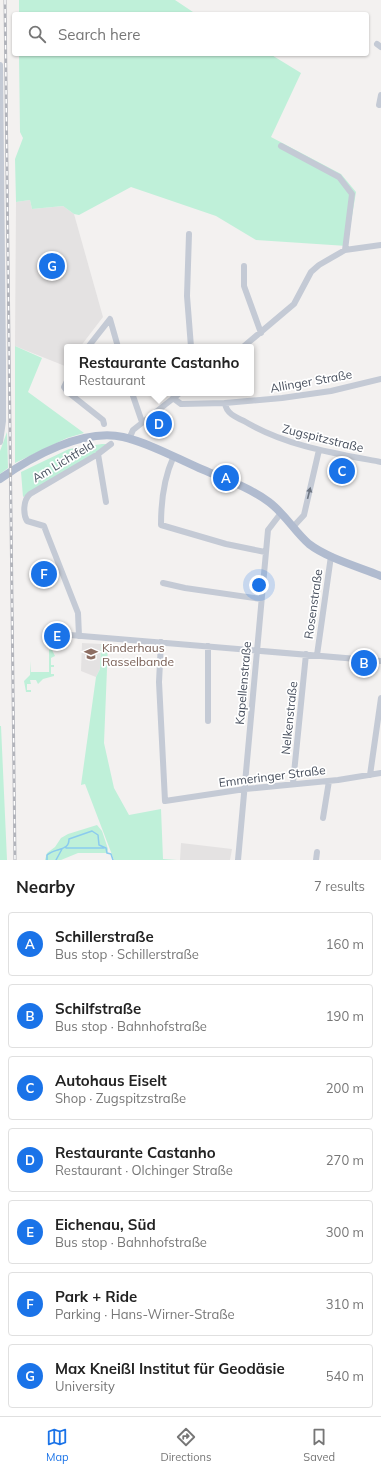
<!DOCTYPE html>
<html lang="en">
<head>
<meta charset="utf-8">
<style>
  body { margin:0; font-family:Mulish,sans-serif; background:#f6f6f6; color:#222 }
  .you { position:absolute; left:259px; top:585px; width:14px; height:14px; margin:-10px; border:3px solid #fff; border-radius:50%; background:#1a73e8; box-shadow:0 0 0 6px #1a73e833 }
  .badge { display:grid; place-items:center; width:26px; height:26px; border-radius:50%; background:#1a73e8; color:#fff; font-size:13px; font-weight:700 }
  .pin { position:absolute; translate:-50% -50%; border:2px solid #fff; box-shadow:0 1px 4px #0006 }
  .popup { position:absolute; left:64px; top:344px; width:190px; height:52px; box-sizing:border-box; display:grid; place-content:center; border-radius:4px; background:#fff; filter:drop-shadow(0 1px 3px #0005); font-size:13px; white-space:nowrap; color:#767676 }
  .popup b { font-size:15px; color:#222 }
  .popup::after { content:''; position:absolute; left:50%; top:100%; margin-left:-8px; border:8px solid transparent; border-top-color:#fff }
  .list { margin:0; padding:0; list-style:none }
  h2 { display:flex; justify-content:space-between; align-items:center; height:52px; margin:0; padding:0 16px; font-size:17px }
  h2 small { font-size:13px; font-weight:400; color:#767676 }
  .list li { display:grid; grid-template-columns:26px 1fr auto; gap:12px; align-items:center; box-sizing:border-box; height:64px; margin:0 8px 8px; padding:0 8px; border:1px solid #e0e0e0; border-radius:4px }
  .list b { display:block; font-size:15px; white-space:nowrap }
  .list p { margin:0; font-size:13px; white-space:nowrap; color:#767676 }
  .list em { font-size:13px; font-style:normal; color:#767676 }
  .icon { flex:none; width:22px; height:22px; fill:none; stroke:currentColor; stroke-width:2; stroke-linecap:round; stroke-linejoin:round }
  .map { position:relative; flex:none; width:381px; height:860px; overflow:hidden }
  .search { position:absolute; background:#fff; box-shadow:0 1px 3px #0004; left:12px; right:12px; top:12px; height:44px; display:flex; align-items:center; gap:10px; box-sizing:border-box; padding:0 14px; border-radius:4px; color:#767676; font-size:15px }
  .sheet { height:556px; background:#fff }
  nav { display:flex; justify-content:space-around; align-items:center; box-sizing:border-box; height:56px; border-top:1px solid #e0e0e0; background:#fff; font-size:11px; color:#767676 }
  nav a { display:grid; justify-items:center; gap:2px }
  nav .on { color:#1a73e8 }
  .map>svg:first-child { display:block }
</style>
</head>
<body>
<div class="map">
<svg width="381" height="860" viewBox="0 0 381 860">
  <rect width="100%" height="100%" fill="#f3f1f0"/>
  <path fill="#e4e2e2" d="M30 200 32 209 63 206 74 214 103 317 80 347H67V364L65 366 15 346 16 202Z
    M82 643 101 644 100 669 96 677 81 671Z
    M181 843 232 849 230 860H180Z"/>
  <path fill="#bff0d9" d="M19 0H175L196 14H19Z
    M19 54H270L301 73 271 137 341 174 356 192 347 246 256 240 216 216 131 187 79 215 74 214 63 206 32 209 30 200 16 202 15 159 23 138 20 132Z
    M15 346 42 358 28 392 84 433 67 438 15 463Z
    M7 432 8 468 0 474V451Z
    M102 444H106L105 447 23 497 21 472 69 449Z
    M101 644H108L104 743 114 788 129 815 161 809 163 859 177 860H114L85 784 81 785 96 677 100 669Z
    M49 650H52L55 656 51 658V665H54V667H51V674H54V676L43 679 38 684 36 680H30L31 684H27V690H31V692H26L24 681 30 675 31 661V672H49Z
    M0 726H1L7 860H0Z
    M97 825 102 831 108 849 107 853H78L61 860H45L47 853 55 847 61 838 68 834Z"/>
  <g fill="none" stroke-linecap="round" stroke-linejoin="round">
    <path stroke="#8bcbee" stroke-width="1.5" d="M66 848H104
      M47 860V855C56 847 69 852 69 839L92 831 98 835 99 845 106 848 107 853 111 854 113 860
      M56 860 62 849"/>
    <path stroke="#c4cad5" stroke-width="6" d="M377 44 381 47
      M0 65 3 361V421L0 442
      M379 105 381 95
      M281 146 339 177 352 194 345 250
      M189 234 187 296 191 347
      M244 266V286L261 333
      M88 347 110 319 118 347
      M243 347 294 304 311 272 319 265 345 250 381 245
      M67 381 64 387 67 391
      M69 393 103 420 104 424
      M132 393 142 422
      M173 398 181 404 225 403 282 398 331 391 381 379
      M225 403C226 413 235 417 244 421 286 446 333 453 381 462
      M129 439 133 430 180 393
      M98 454 106 502
      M173 458C164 478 161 503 161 525L226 544 265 552
      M293 527 304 515 319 450
      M163 583 185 588 261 599
      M70 635 381 661
      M79 636 78 613 47 534 44 526 27 521C23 514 23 500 30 494L98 454 111 444
      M161 642 159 682 165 801 245 789 338 780 381 773
      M317 655 331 556
      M208 721V646
      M370 775 381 698
      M293 783 306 654
      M323 818 329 781
      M238 860 268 530 281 513
      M316 860 317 852"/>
    <path stroke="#b0bbcf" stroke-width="8" d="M0 479C31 457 83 428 123 437 149 443 174 457 199 468 222 478 249 487 269 502 285 514 295 532 309 544 327 558 359 567 381 576"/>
    <g stroke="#b2b4bb" stroke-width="3">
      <path id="rail" d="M5 0 15 860"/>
    </g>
    <use href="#rail" stroke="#fff" stroke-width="1.5" stroke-dasharray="4.5" stroke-linecap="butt"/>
  </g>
  <defs><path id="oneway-solid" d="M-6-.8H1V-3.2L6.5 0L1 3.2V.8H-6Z"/></defs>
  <use fill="#6d7582" href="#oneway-solid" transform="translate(309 493) rotate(-76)"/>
  <defs>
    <g id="school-bare" transform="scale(1.08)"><path d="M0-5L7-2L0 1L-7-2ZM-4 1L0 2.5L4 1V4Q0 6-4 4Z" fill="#8d6e63" stroke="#fff" stroke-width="2.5" paint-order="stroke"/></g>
  </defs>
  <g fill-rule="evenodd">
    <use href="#school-bare" x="91" y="654"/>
  </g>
  <g text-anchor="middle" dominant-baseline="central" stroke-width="3.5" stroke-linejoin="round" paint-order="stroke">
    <g font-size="12" fill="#48505e" stroke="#fff">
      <text transform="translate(311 381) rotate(-10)">Allinger Straße</text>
      <text transform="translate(323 438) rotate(14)">Zugspitzstraße</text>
      <text transform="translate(63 461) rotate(-31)">Am Lichtfeld</text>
      <text transform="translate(313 604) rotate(-82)">Rosenstraße</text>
      <text transform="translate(243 683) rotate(-85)">Kapellenstraße</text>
      <text transform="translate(289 718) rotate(-84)">Nelkenstraße</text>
      <text transform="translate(272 776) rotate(-7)">Emmeringer Straße</text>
    </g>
    <g font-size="12" fill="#785e54" stroke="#fff" text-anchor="start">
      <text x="102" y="647">Kinderhaus<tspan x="102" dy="14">Rasselbande</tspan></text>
    </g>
  </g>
</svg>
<div class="you"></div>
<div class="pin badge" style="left:226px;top:478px">A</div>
<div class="pin badge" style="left:364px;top:663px">B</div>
<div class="pin badge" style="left:342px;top:471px">C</div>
<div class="pin badge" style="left:159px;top:424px">D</div>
<div class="popup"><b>Restaurante Castanho</b>Restaurant</div>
<div class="pin badge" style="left:57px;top:636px">E</div>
<div class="pin badge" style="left:44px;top:574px">F</div>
<div class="pin badge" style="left:52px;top:266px">G</div>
<div class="search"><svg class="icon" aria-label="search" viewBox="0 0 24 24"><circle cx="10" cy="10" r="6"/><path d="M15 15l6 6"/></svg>Search here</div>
</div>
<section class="sheet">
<h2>Nearby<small>7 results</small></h2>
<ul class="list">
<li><span class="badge">A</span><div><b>Schillerstraße</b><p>Bus stop · Schillerstraße</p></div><em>160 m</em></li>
<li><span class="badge">B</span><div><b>Schilfstraße</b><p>Bus stop · Bahnhofstraße</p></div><em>190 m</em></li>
<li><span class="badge">C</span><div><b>Autohaus Eiselt</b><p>Shop · Zugspitzstraße</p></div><em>200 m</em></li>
<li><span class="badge">D</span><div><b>Restaurante Castanho</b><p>Restaurant · Olchinger Straße</p></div><em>270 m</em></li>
<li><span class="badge">E</span><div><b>Eichenau, Süd</b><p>Bus stop · Bahnhofstraße</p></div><em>300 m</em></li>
<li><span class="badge">F</span><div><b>Park + Ride</b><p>Parking · Hans-Wirner-Straße</p></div><em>310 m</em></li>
<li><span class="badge">G</span><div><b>Max Kneißl Institut für Geodäsie</b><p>University</p></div><em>540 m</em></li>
</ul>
</section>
<nav>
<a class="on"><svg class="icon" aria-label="map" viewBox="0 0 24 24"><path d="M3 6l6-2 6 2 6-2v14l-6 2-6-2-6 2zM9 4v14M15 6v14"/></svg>Map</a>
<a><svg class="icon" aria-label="directions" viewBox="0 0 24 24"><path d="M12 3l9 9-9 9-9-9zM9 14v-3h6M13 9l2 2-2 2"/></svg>Directions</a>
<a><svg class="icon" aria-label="saved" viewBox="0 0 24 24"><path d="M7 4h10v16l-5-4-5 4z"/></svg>Saved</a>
</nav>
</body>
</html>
